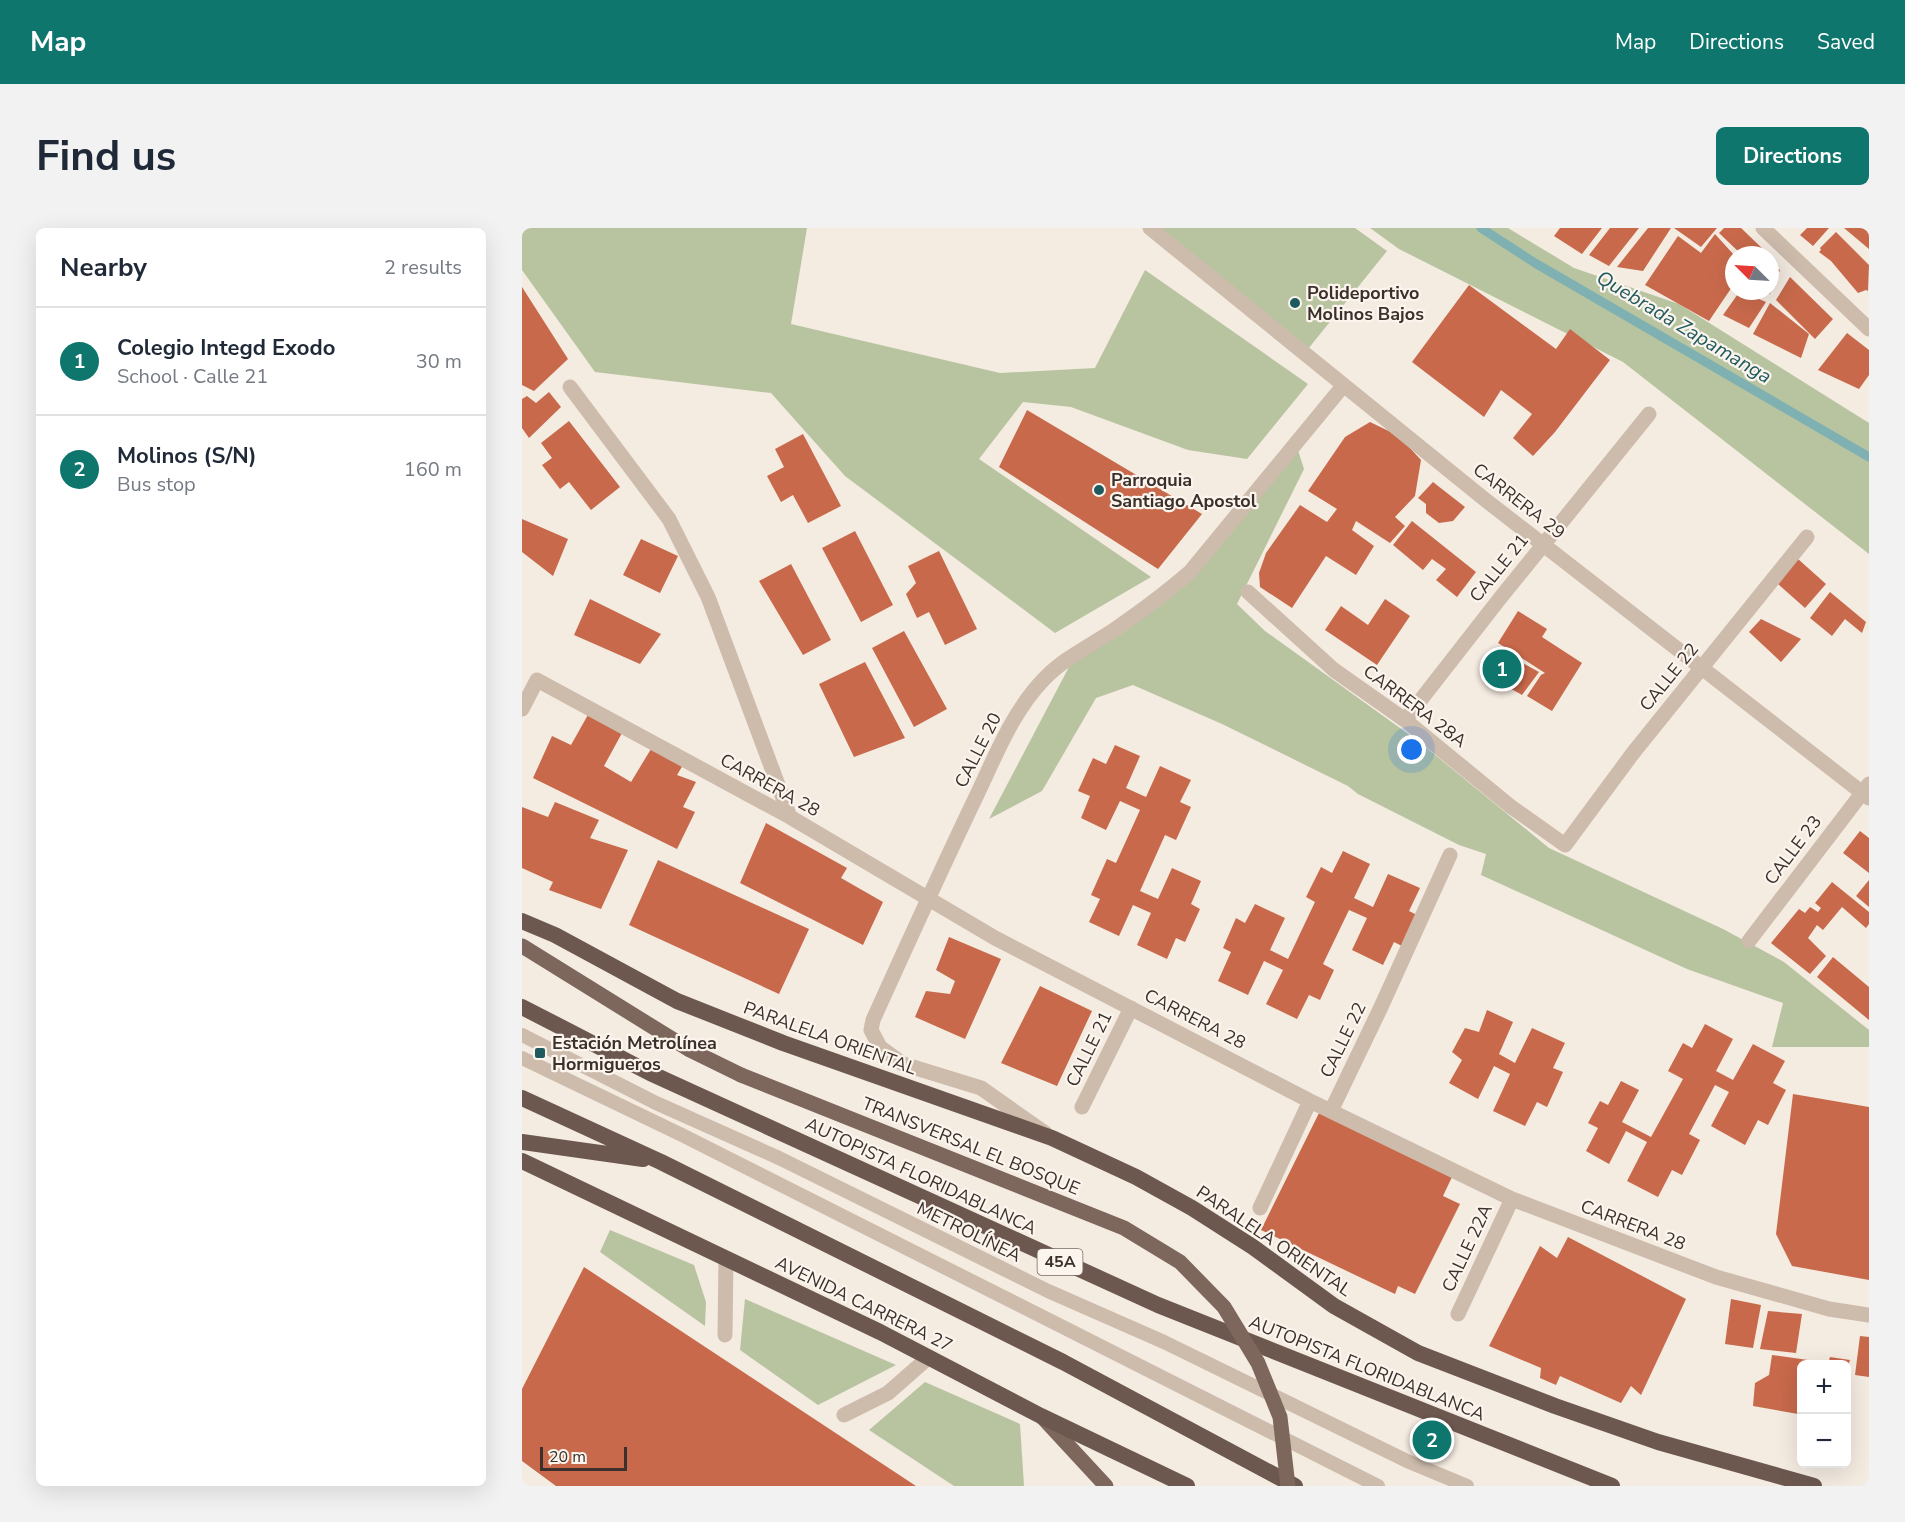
<!DOCTYPE html>
<html lang="en">
<head>
<meta charset="utf-8">
<style>
  body { margin:0; font-family:"Nunito Sans",sans-serif; background:#f2f2f3; color:#1f2937 }
  .controls { position:absolute; right:18px; bottom:18px; display:grid; overflow:hidden; border-radius:9px; box-shadow:0 6px 24px #0002 }
  .controls button { width:54px; height:54px; display:grid; place-items:center; padding:0; border:0; border-bottom:2px solid #e0e1e3; background:#fff; color:#1f2937; font:30px sans-serif }
  .compass { position:absolute; left:1203px; top:18px; width:54px; height:54px; border-radius:50%; background:#fff; box-shadow:0 6px 24px #0002; rotate:294deg }
  .scale { position:absolute; left:18px; bottom:15px; width:87px; box-sizing:border-box; padding-left:6px; border:3px solid #3b302b; border-top:0; font-size:16px; line-height:21px; white-space:nowrap; color:#3b302b; -webkit-text-stroke:4px #fbf5ee; paint-order:stroke }
  .you { position:absolute; left:890px; top:522px; width:21px; height:21px; margin:-15px; border:4px solid #fff; border-radius:50%; background:#1a73e8; box-shadow:0 0 0 9px #1a73e833 }
  .badge { display:grid; place-items:center; width:39px; height:39px; border-radius:50%; background:#0f766e; color:#fff; font-size:20px; font-weight:700 }
  .pin { position:absolute; translate:-50% -50%; border:3px solid #fff; box-shadow:0 2px 6px #0006 }
  .list { margin:0; padding:0; list-style:none }
  h2 { display:flex; justify-content:space-between; align-items:center; height:78px; margin:0; padding:0 24px; font-size:26px }
  h2 small { font-size:20px; font-weight:400; color:#747a83 }
  .list li { display:grid; grid-template-columns:39px 1fr auto; gap:18px; align-items:center; box-sizing:border-box; height:108px; padding:0 24px; border-top:2px solid #e0e1e3 }
  .list b { display:block; font-size:22px; white-space:nowrap }
  .list p { margin:0; font-size:20px; white-space:nowrap; color:#747a83 }
  .list em { font-size:20px; font-style:normal; color:#747a83 }
  .map { position:relative; flex:none; width:1347px; height:1258px; overflow:hidden; border-radius:9px }
  header { display:flex; align-items:center; gap:36px; box-sizing:border-box; height:84px; padding:0 30px; background:#0f766e; color:#fff }
  header strong { font-size:28px }
  nav { display:flex; gap:33px; margin-inline-start:auto; font-size:21px }
  .intro { display:flex; align-items:center; justify-content:space-between; box-sizing:border-box; height:144px; padding:0 36px }
  h1 { margin:0; font-size:42px }
  .button { padding:15px 27px; border-radius:9px; background:#0f766e; color:#fff; font-size:21px; font-weight:700 }
  main { display:flex; gap:36px; padding:0 36px }
  aside { flex:1; background:#fff; border-radius:9px; box-shadow:0 6px 24px #0002 }
  .map>svg:first-child { display:block }
</style>
</head>
<body>
<header>
<strong>Map</strong>
<nav><a>Map</a><a>Directions</a><a>Saved</a></nav>
</header>
<div class="intro"><h1>Find us</h1><a class="button">Directions</a></div>
<main>
<aside>
<h2>Nearby<small>2 results</small></h2>
<ul class="list">
<li><span class="badge">1</span><div><b>Colegio Integd Exodo</b><p>School · Calle 21</p></div><em>30 m</em></li>
<li><span class="badge">2</span><div><b>Molinos (S/N)</b><p>Bus stop</p></div><em>160 m</em></li>
</ul>
</aside>
<div class="map">
<svg width="1347" height="1258" viewBox="0 0 1347 1258">
  <rect width="100%" height="100%" fill="#f4ebe1"/>
  <path fill="#b8c4a0" d="M0 0H285L269 96 478 145 573 140 623 42 786 156 725 231 666 222 549 179 501 174 457 231 629 349 533 405 323 248 249 165 73 144 0 42Z
    M639 0H833L865 23 782 126Z
    M848 0H986L1052 40 1157 76 1347 195V326L1101 134 877 21Z
    M774 216 782 241 715 376 743 403 896 513 1027 620 1201 701 1262 734 1347 802V819H1250L1261 775 1165 741 959 647 964 626 937 617 836 566 826 558 700 496 611 457 574 470 520 563 467 591 547 439 670 351Z
    M88 1002 172 1037 184 1074 183 1098 78 1024Z
    M223 1071 374 1137 296 1177 218 1122Z
    M403 1154 498 1196 502 1258H432L347 1202Z"/>
  <g fill="none" stroke-linecap="round" stroke-linejoin="round">
    <path stroke="#7fb0b2" stroke-width="9" d="M959 0 1013 35 1347 229"/>
  </g>
  <path fill="#c8694b" d="M1038 0H1080L1060 26 1032 8Z
    M1088 0H1117L1087 38 1067 27Z
    M1126 0H1149L1121 43 1095 39Z
    M1152 0H1195L1179 19Z
    M1202 0H1219L1243 23 1238 27H1220L1197 5Z
    M1285 0H1307L1291 18 1278 7Z
    M1322 0H1347V21Z
    M1314 4 1347 37 1346 63 1344 62 1336 65 1309 33 1297 24 1299 22 1298 20Z
    M1193 6 1212 27V56L1187 93 1123 57 1156 8 1179 25Z
    M1248 36 1258 42 1248 66 1239 64 1248 63Z
    M1268 49 1311 91 1293 111 1254 72Z
    M947 57 1034 121 1048 101 1088 132 1033 204 1011 228 991 210 1010 186 979 162 962 189 890 134Z
    M0 59 46 131 12 163 0 157Z
    M1218 63 1244 74 1227 100 1201 87Z
    M1248 75 1287 106 1279 130 1231 106Z
    M1325 105 1347 122V147L1337 161 1296 142Z
    M27 164 39 179 7 210 0 200V171L5 168 14 175Z
    M505 182 680 286 636 341 477 239Z
    M47 193 98 259 69 282 47 254 38 261 20 237 30 230 19 215Z
    M848 194 877 208 899 232 893 268 873 289 883 298 868 315 834 293 830 302 852 318 834 347 804 328 770 380 738 359 737 345 744 325 778 277 805 294 815 281 786 263 823 209Z
    M281 206 319 278 286 295 271 267 259 274 245 248 262 239 253 221Z
    M911 254 943 279 931 293 917 295 904 285V276L896 270Z
    M0 291 46 311 31 348 0 324Z
    M890 293 954 344 935 369 914 352 924 341 910 331 901 342 871 317Z
    M333 303 371 377 339 394 300 320Z
    M119 311 156 328 138 365 101 347Z
    M417 323 455 401 423 417 407 384 395 390 384 366 394 355 386 338Z
    M1276 331 1304 356 1283 380 1255 355Z
    M269 336 309 412 281 427 237 353Z
    M1308 364 1344 394 1340 405 1323 391 1310 408 1288 390Z
    M68 371 139 406 118 436 52 407Z
    M863 371 888 388 855 437 803 402 819 378 846 397Z
    M996 383 1025 401 1020 409 1060 435 1030 483 1005 468 1019 447 1023 445 976 415Z
    M1239 391 1279 411 1259 434 1227 404Z
    M382 403 425 481 392 499 350 420Z
    M973 420 1017 444 1000 467 958 443Z
    M343 434 383 510 332 529 297 456Z
    M67 485 100 505 82 538 109 554 129 521 161 537 155 547 174 554 161 579 173 584 155 621 11 550 30 508 49 517Z
    M593 517 618 528 604 560 624 569 638 538 669 552 658 574 669 579 654 612 643 607 618 663 636 671 650 640 679 653 669 676 678 681 663 714 654 710 645 731 615 717 629 685 611 677 597 708 567 694 578 671 569 667 585 631 594 635 618 582 598 573 584 602 559 590 568 568 556 563 571 530 584 536Z
    M33 574 77 592 68 610 106 622 79 681 27 662 31 654 0 640V579L26 589Z
    M244 595 325 640 319 650 361 674 341 717 218 655Z
    M1338 603 1347 610V645L1321 625Z
    M821 623 848 636 832 670 851 679 866 646 898 660 887 683 897 688 882 719 872 714 861 737 830 722 845 690 827 682 801 736 812 742 798 772 787 767 775 791 744 776 761 742 742 733 726 767 696 753 709 724 701 720 714 690 723 695 733 676 763 690 748 722 766 731 793 674 784 669 799 639 810 645Z
    M136 632 287 701 257 766 107 697Z
    M1347 652V679L1334 668Z
    M1310 654 1347 684V696L1344 700 1320 679 1301 702 1295 697 1286 710 1304 728 1288 746 1249 715 1277 681 1283 685 1288 679 1296 684 1299 680 1293 675Z
    M427 709 479 731 443 811 393 789 404 763 428 766 433 753 414 742Z
    M1311 729 1347 759V792L1295 749Z
    M518 758 570 783 535 858 479 835Z
    M965 782 991 794 977 826 993 835 1010 800 1043 815 1031 840 1041 844 1025 879 1015 874 1003 898 971 883 988 846 972 838 956 871 927 855 940 832 930 824 943 800 957 804Z
    M1183 796 1211 811 1194 843 1211 852 1231 816 1263 833 1251 855 1264 862 1246 897 1236 892 1223 917 1189 898 1207 864 1193 857 1167 906 1178 912 1160 947 1150 942 1136 969 1105 953 1125 914 1104 903 1087 936 1064 923 1076 900 1066 895 1078 873 1086 877 1099 853 1117 862 1100 894 1129 909 1161 851 1146 843 1161 815 1170 820Z
    M1271 866 1347 879V1052L1270 1038 1254 1006Z
    M797 885 930 949 921 968 938 976 893 1066 876 1058 873 1066 739 1002Z
    M1046 1009 1164 1071 1119 1167 1109 1158 1099 1175 1038 1148 1034 1157 1018 1150 1019 1140 967 1118 1018 1018 1035 1030Z
    M62 1039 394 1258H34L0 1233V1161Z
    M1209 1071 1239 1077 1231 1120 1203 1116Z
    M1246 1083 1280 1086 1274 1125 1238 1121Z
    M1338 1108 1347 1109V1149L1333 1147Z
    M1250 1127 1286 1132 1285 1136H1280V1168L1276 1186 1231 1178 1233 1155 1247 1147Z
    M1308 1129 1328 1132 1325 1141 1324 1136H1306Z"/>
  <g fill="none" stroke-linecap="round" stroke-linejoin="round">
    <path stroke="#cdbbac" stroke-width="14" d="M0 807 134 875 257 930 526 1063 642 1114 885 1233 945 1258
      M0 830 160 907 856 1258"/>
    <path stroke="#cdbbac" stroke-width="15" d="M628 0 961 270 1347 570
      M1241 0 1347 101
      M48 159 147 291 186 369 268 589
      M726 364 812 442 883 492 988 578 1043 617 1111 525 1285 309
      M0 481 15 452 268 589 473 710 788 873 990 971 1194 1049 1307 1081 1347 1087
      M883 492 979 369 1127 186
      M1227 713 1347 556
      M560 879 609 780
      M809 883 859 779 928 627
      M523 905 459 860 381 836 358 819 349 802 351 792C384 719 417 646 452 573 472 532 489 485 522 451 542 430 568 418 592 402 618 384 644 365 668 344L821 158
      M738 980 788 873
      M936 1086 990 971
      M203 1107 204 1031
      M322 1187 366 1165 407 1129"/>
    <path stroke="#7d675c" stroke-width="15" d="M0 718 168 822 219 847
      M521 1190 584 1258"/>
    <path stroke="#6c584f" stroke-width="16" d="M0 693 33 707 155 773 261 815 530 910 614 949 670 980 731 1019 812 1078 896 1125 1033 1178 1136 1214 1292 1258
      M0 779 128 845 636 1077 1090 1258
      M0 870 139 934 541 1134 773 1258
      M0 914 121 931
      M0 933 358 1104 519 1188 665 1258"/>
    <path stroke="#7d675c" stroke-width="15" d="M219 847 602 1000 658 1034 702 1079 736 1135 758 1189 766 1258"/>
  </g>
  <g fill="#1f5a5e" stroke="#fbf5ee" stroke-width="2">
    <circle cx="773" cy="75" r="6"/>
    <circle cx="577" cy="262" r="6"/>
    <rect x="12" y="819" width="12" height="12" rx="3"/>
  </g>
  <g text-anchor="middle" dominant-baseline="central" stroke-width="4.5" stroke-linejoin="round" paint-order="stroke">
    <rect fill="#fbf5ee" stroke="#756b66" stroke-width="1.5" x="515.5" y="1021" width="45" height="26" rx="4.5"/>
    <g font-size="16" font-weight="bold" fill="#3b302b">
      <text x="538" y="1034">45A</text>
    </g>
    <g font-size="18" font-weight="bold" fill="#3b302b" stroke="#fbf5ee" text-anchor="start">
      <text x="785" y="65">Polideportivo<tspan x="785" dy="21">Molinos Bajos</tspan></text>
      <text x="589" y="252">Parroquia<tspan x="589" dy="21">Santiago Apostol</tspan></text>
      <text x="30" y="815">Estación Metrolínea<tspan x="30" dy="21">Hormigueros</tspan></text>
    </g>
    <g font-size="18" fill="#3b302b" stroke="#fbf5ee">
      <text transform="translate(997 273) rotate(38)">CARRERA 29</text>
      <text transform="translate(977 340) rotate(-51)">CALLE 21</text>
      <text transform="translate(1147 449) rotate(-51)">CALLE 22</text>
      <text transform="translate(893 478) rotate(37)">CARRERA 28A</text>
      <text transform="translate(456 522) rotate(-63)">CALLE 20</text>
      <text transform="translate(248 557) rotate(29)">CARRERA 28</text>
      <text transform="translate(1271 622) rotate(-53)">CALLE 23</text>
      <text transform="translate(673 791) rotate(27)">CARRERA 28</text>
      <text transform="translate(308 810) rotate(20)">PARALELA ORIENTAL</text>
      <text transform="translate(821 812) rotate(-64)">CALLE 22</text>
      <text transform="translate(567 821) rotate(-64)">CALLE 21</text>
      <text transform="translate(449 918) rotate(22)">TRANSVERSAL EL BOSQUE</text>
      <text transform="translate(399 948) rotate(25)">AUTOPISTA FLORIDABLANCA</text>
      <text transform="translate(1111 997) rotate(21)">CARRERA 28</text>
      <text transform="translate(447 1004) rotate(26)">METROLÍNEA</text>
      <text transform="translate(752 1013) rotate(34)">PARALELA ORIENTAL</text>
      <text transform="translate(945 1020) rotate(-65)">CALLE 22A</text>
      <text transform="translate(342 1076) rotate(26)">AVENIDA CARRERA 27</text>
      <text transform="translate(845 1140) rotate(22)">AUTOPISTA FLORIDABLANCA</text>
    </g>
    <g font-size="20" font-style="italic" fill="#1f5a5e" stroke="#fbf5ee">
      <text transform="translate(1162 99) rotate(31)">Quebrada Zapamanga</text>
    </g>
  </g>
</svg>
<div class="controls">
<button>+</button>
<button>−</button>
</div>
<svg class="compass" viewBox="-18 -18 36 36"><path d="M0-13l5 13h-10z" fill="#e53935"/><path d="M0 13l5-13h-10z" fill="#747a83"/></svg>
<div class="scale">20 m</div>
<div class="you"></div>
<div class="pin badge" style="left:980px;top:441px">1</div>
<div class="pin badge" style="left:910px;top:1212px">2</div>
</div>
</main>
</body>
</html>
